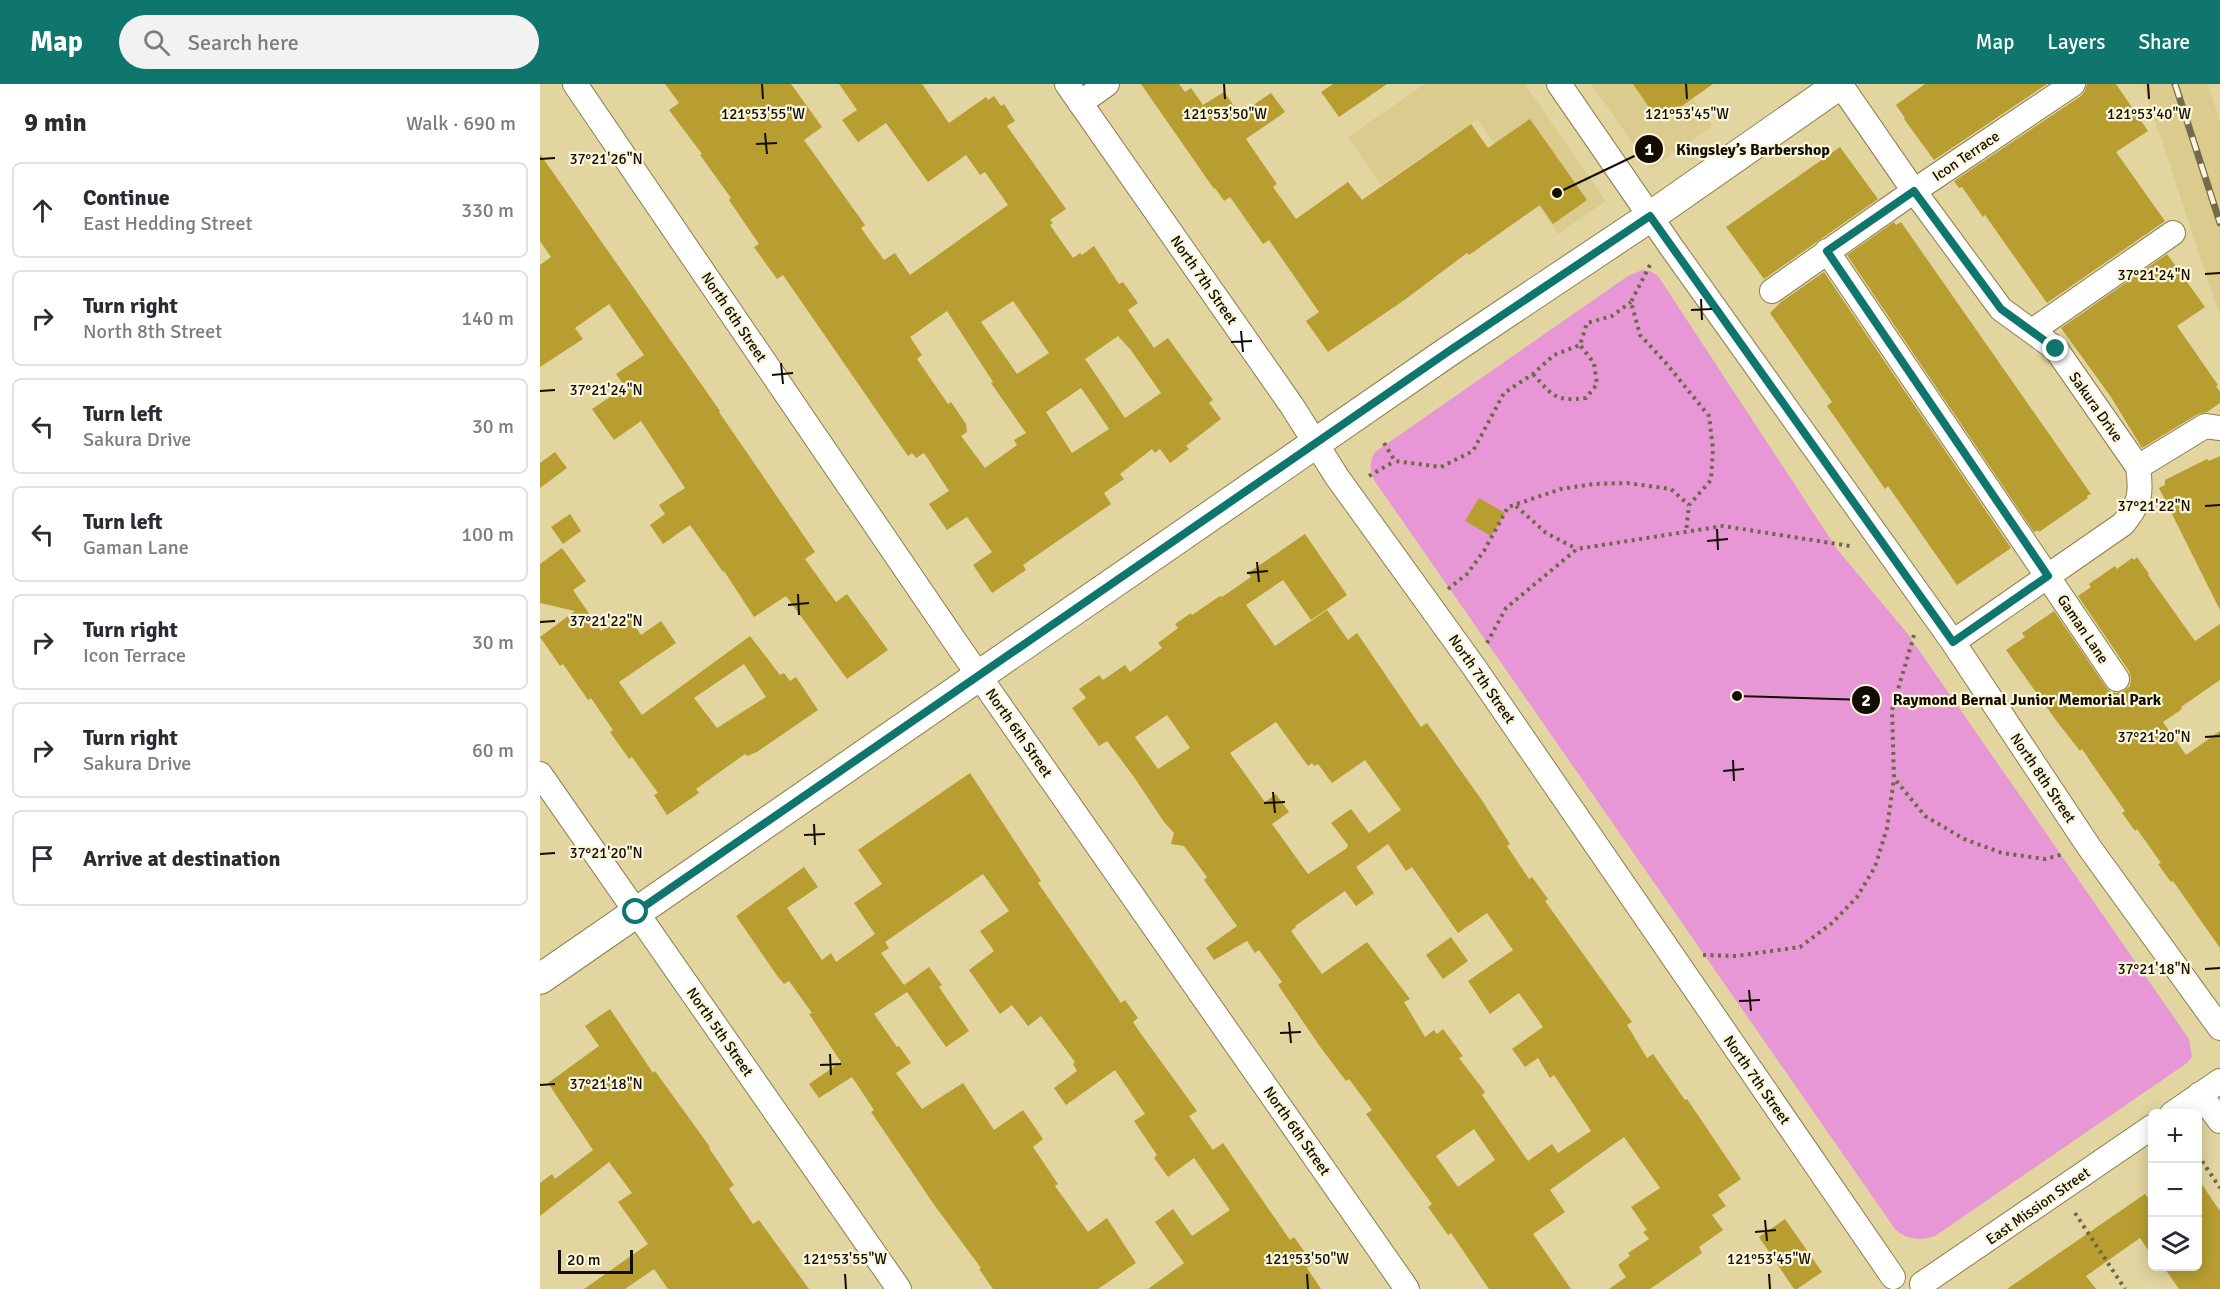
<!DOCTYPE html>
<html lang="en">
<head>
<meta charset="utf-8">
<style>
  body { margin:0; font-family:Signika,sans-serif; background:#f2f2f3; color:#2b2b33 }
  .controls { position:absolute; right:18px; bottom:18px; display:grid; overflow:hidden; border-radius:9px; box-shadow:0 3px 15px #0003 }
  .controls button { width:54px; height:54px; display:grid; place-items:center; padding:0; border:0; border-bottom:2px solid #e1e1e2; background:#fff; color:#2b2b33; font:30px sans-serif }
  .scale { position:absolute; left:18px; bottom:15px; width:75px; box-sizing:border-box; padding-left:6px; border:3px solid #120d00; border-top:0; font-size:16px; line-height:21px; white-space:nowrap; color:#120d00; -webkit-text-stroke:4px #fcf6db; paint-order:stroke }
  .stop { position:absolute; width:18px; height:18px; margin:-14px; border:4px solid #0f766e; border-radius:50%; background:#fff }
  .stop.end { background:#0f766e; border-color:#fff; box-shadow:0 2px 6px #0008 }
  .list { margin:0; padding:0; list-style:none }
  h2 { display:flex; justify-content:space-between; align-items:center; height:78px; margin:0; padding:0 24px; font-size:26px }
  h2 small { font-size:20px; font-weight:400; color:#7c7c81 }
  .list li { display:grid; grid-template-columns:39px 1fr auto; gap:18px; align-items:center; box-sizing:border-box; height:96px; margin:0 12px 12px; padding:0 12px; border:2px solid #e1e1e2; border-radius:9px }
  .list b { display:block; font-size:22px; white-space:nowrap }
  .list p { margin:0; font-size:20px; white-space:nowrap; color:#7c7c81 }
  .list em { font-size:20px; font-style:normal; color:#7c7c81 }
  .icon { flex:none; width:33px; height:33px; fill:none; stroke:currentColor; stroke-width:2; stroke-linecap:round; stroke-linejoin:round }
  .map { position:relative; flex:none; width:1680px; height:1205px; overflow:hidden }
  header { display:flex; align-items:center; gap:36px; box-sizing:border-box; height:84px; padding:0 30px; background:#0f766e; color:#fff }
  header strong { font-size:28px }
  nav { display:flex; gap:33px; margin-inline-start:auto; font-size:21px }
  .search { width:420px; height:54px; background:#f2f2f3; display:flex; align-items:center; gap:15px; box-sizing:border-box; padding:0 21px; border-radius:33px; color:#7c7c81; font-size:22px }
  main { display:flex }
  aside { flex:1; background:#fff }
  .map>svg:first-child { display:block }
</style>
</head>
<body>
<header>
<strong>Map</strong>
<div class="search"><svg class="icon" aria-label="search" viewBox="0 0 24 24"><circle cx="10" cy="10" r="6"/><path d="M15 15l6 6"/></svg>Search here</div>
<nav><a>Map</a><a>Layers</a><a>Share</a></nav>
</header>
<main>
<aside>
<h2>9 min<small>Walk · 690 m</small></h2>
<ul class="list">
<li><svg class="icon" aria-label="ahead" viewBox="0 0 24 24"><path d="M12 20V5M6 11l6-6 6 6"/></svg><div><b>Continue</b><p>East Hedding Street</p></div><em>330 m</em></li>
<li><svg class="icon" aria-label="right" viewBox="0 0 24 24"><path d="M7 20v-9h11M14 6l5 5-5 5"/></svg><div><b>Turn right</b><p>North 8th Street</p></div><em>140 m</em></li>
<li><svg class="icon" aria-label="left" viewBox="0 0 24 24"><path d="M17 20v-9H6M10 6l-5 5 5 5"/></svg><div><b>Turn left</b><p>Sakura Drive</p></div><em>30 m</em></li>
<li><svg class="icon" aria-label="left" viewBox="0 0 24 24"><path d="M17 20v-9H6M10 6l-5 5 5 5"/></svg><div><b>Turn left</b><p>Gaman Lane</p></div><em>100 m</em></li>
<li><svg class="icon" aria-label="right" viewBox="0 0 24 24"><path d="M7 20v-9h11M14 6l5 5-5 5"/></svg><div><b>Turn right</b><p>Icon Terrace</p></div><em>30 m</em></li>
<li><svg class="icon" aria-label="right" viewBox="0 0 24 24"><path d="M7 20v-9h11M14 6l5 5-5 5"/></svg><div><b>Turn right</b><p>Sakura Drive</p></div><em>60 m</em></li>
<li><svg class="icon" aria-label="arrive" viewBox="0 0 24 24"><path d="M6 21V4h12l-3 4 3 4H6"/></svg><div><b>Arrive at destination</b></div></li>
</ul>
</aside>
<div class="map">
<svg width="1680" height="1205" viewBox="0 0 1680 1205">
  <rect width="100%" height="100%" fill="#e2d5a0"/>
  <path fill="#dbcb8e" d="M885 0H988L986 2 1066 117 1018 150 937 35 841 101 808 53Z
    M1051 0H1143L1172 42 1111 85Z
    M1603 0H1668L1680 37V233Z"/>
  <path fill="#e797d5" d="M1102 186 1110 187 1118 192 1297 465 1367 549 1649 955 1652 973 1647 979 1395 1152C1380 1157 1367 1156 1355 1145L834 396C830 385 829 378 835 368L1088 192Z"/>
  <path fill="#b89e31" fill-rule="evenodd" d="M125 0H251L282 43 264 56 325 141 321 144 344 176 355 169 370 191 468 121 445 88 440 91 426 71 388 98 346 39 318 58 302 36 317 26 299 0H382L409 39 446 13 448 16 454 12 461 22 464 20 475 37 467 42 526 125 510 136 513 139 510 141 533 174 540 169 542 171 554 162 579 200 583 198 598 219 588 226 614 264 628 254 673 316 669 319 681 335 646 362 649 365 630 379 620 365 615 369 612 365 580 390 584 395 564 409 571 420 483 481 486 486 452 509 433 481 452 468 427 433 407 446 389 420 409 407 384 369 376 374 372 369 368 372 243 191 237 195 214 163 219 160 189 116 191 114 160 71 162 70 129 26 139 19ZM473 217 509 269 477 290 441 238ZM407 227 453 298 451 299 486 349 474 356 477 361 445 384 421 352 427 348 426 340 411 318 408 320 377 275 382 271 370 253ZM578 252 590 265 621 309 585 334 545 275ZM541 304 569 345 532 369 506 328Z
    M601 0H639L645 8 651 4 663 21 684 8 700 30 731 9 745 28 706 55 737 100 733 103 756 135 808 98 822 116 931 40 948 64 990 35 1047 116 1013 140 1000 121 929 171 927 169 863 217 788 268 766 237 779 228 729 156 723 160 690 113 684 117 675 104 674 105Z
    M793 0H847L799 33 781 8Z
    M1093 0H1173L1119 38Z
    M1385 0H1507L1394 76 1364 35 1365 34 1356 21Z
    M1547 0H1576L1608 47 1576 68 1625 137 1507 219 1445 131 1443 133 1422 103 1419 104 1414 97 1541 12 1545 7Z
    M1300 63 1338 115 1224 195 1186 143Z
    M0 70 180 327 179 328 275 468 265 475 296 518 307 510 348 566 307 595 246 512 214 533 184 487 183 488 150 441 123 460 110 441 125 430 119 421 145 404 101 337 74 356 52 325 85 303 76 290 104 271 69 220 35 244 43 255 0 283V181L11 173 0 157Z
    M1354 138 1356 141 1361 138 1551 410 1547 412 1548 414 1499 448 1498 446 1494 448 1307 171Z
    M1627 170 1665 223 1637 242 1678 301 1676 302 1680 308V319L1667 328 1658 330 1602 364 1571 313 1521 244Z
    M1284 188 1471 464 1417 501 1348 402 1345 405 1287 322 1292 318 1230 229 1241 218Z
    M15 368 27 384 0 404V379Z
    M1680 372V526L1619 404 1625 401V396L1667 375 1669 377Z
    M939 414 965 429 951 452 925 437Z
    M30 430 41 447 23 460 11 443Z
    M765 450 807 511 771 536 743 496 706 521 735 562 787 526 808 556 817 549 881 643 887 639 941 715 970 760 967 762 989 795 992 793 1008 815 1005 817 1092 938 1087 941 1107 974 1113 970 1145 1016 1147 1015 1201 1095 1178 1111 1186 1122 1172 1131 1183 1146 1159 1163 1162 1169 1110 1205H1069L1086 1193 1078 1181 1090 1172 1088 1169 1109 1155 1103 1148 1107 1146 1091 1123 1120 1104 1084 1053 1010 1106 1025 1128 993 1150 1031 1205H949L911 1149 908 1151 888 1123 892 1120 826 1030 832 1026 809 995 806 997 781 964 738 901 742 898 719 866 715 869 707 857 674 876 666 864 697 842 664 796 667 793 644 762 631 760 634 749 624 738 594 693 567 657 559 662 532 624 546 614 539 605 559 591 563 596 585 581 590 588 622 564 618 559 638 544 635 540 651 529 652 531 680 512 682 513 711 493 708 489ZM627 631 650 664 618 685 595 653ZM736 638 768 682 772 679 774 682 778 680 792 699 825 676 861 726 829 749 811 725 791 739 808 761 807 764 768 790 732 740 749 728 736 710 725 718 690 669ZM848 760 866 787 872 783 918 849 947 829 973 866 928 897 950 930 979 909 1003 943 972 965 985 983 998 974 1010 994 1014 991 1051 1047 1018 1069 1012 1060 988 1077 942 1011 945 1008 919 974 923 972 903 945 897 950 894 946 885 953 864 918 870 915 827 858 782 890 751 847 756 843 755 842 805 807 816 822 834 809 816 783ZM934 1045 955 1076 918 1103 896 1072Z
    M22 464 46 497 33 506 61 547 86 529 101 551 121 537 136 559 79 598 102 631 210 552 240 591 244 589 250 597 256 593 278 626 217 668 207 672 205 670 156 705 159 709 127 731 114 711 118 709 92 673 89 675 70 648 73 646 51 614 48 616 23 580 20 582 0 553 35 527 0 519V480ZM204 580 226 613 177 644 154 614Z
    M1597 473 1609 490 1608 491 1655 557 1680 540V596L1641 623 1642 625 1623 638 1646 671 1680 647V864L1633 797 1631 798 1618 780 1621 779 1597 745 1595 747 1582 729 1585 727 1559 690 1542 665 1540 667 1515 635 1466 566 1485 553 1482 549 1514 527 1566 603 1571 608 1577 609 1585 606 1590 602 1591 595 1589 587 1538 512 1551 503 1549 500 1575 482 1577 485 1592 474 1594 476Z
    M430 689 501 797 498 799 581 919 585 916 598 934 593 938 601 950 657 1027 649 1032 673 1066 683 1059 750 1156 754 1153 773 1180 767 1184 781 1205H608L644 1179 615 1138 633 1125 652 1152 690 1126 654 1074 628 1093 614 1074 617 1071 594 1037 605 1030 575 986 526 1021 514 1004 537 987 533 980 535 978 501 932 488 942 472 921 460 930 429 886 454 867 440 847 469 827 443 790 345 858 349 864 341 869 364 901 389 883 402 901 399 903 429 947 406 963 367 908 334 930 357 963 359 962 371 979 356 989 382 1025 423 999 454 1046 483 1026 503 1055 493 1063 518 1100 515 1102 548 1148 567 1134 596 1179 558 1205H453L439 1185 441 1184 395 1122 331 1028 334 1026 312 993 279 1014 269 1000 301 978 269 930 272 929 249 897 244 900 238 893 196 832 264 783 278 803 247 824 282 876 291 869 296 878 335 850 314 819 342 800 318 766Z
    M911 853 928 877 903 895 886 871Z
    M70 925 113 989 115 987 170 1063 169 1064 194 1101 189 1105 213 1140 219 1136 269 1205H128L114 1185 85 1205H44L108 1160 78 1118 92 1109 69 1078 0 1132V1099L12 1090 15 1095 53 1066 8 999 59 962 45 942Z
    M1658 1095 1680 1127V1205H1639L1623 1182H1658Z
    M1605 1110 1612 1118V1172L1600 1154 1546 1192 1556 1205H1467Z
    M1245 1135 1282 1188 1257 1205H1254L1219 1153Z"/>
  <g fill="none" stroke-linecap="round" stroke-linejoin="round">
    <g stroke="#8b7e4c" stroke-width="26">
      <path id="minor" d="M35 0 414 556 867 1205
        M527 0 752 322 797 393 934 583 1353 1193
        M1019 0 1132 164 1413 558 1549 763 1680 944
        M1300 0 1374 107 1461 225 1516 265 1598 383C1602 411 1600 419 1583 440L1413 558
        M540 19 567 0
        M1287 167 1577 595
        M1232 207 1374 107 1533 0
        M1492 247 1633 149
        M1598 383 1665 342 1680 344
        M0 690 359 1205
        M1660 1010 1680 1037
        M1632 1030 1680 997
        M1382 1200 1612 1043"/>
    </g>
    <g stroke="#8b7e4c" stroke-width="32">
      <path id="major" d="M0 895 909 267 1111 132 1300 0"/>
    </g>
    <path stroke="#706748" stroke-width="4" stroke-dasharray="3 4.5" stroke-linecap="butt" d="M1110 181 1091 218 1100 251 1125 278 1169 332 1173 365 1171 396 1149 421 1146 448
      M993 290C1013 312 1015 318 1046 314L1057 300 1054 279 1040 261
      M844 359 855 377 901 383 933 367 964 309 993 290 1014 271 1040 261 1047 239 1072 232 1091 218
      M829 392 855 377
      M976 422 1006 449 1037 465
      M908 505 927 490 944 467 968 423 1021 405 1054 400 1087 399 1131 405 1149 421
      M1374 551 1352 626 1354 694 1385 732 1424 755 1462 769 1505 775 1524 770
      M947 559 966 524 1037 465 1183 442 1310 462
      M1163 871 1196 872 1260 863 1292 839 1317 813 1335 783 1347 744 1354 695
      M1658 1071 1680 1104
      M1535 1129 1585 1205"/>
    <use href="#minor" stroke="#fff" stroke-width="24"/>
    <use href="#major" stroke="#fff" stroke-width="30"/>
    <g stroke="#746b4b" stroke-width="7">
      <path id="rail" d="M1635 0 1680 139"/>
    </g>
    <use href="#rail" stroke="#fcf6db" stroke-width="4.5" stroke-dasharray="14" stroke-linecap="butt"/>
  </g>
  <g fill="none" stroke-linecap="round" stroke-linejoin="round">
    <path stroke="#0f766e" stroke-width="8" d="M96 828 909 267 1110 132 1413 558 1508 492 1287 167 1374 107 1461 225 1516 265"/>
  </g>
  <path fill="none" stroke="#120d00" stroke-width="2" d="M222 0 223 15M684 0 685 15M1146 0 1147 15M1608 0 1609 15M225 49 227 70M216 60 237 59M0 75 15 74M1665 190 1680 189M1161 215 1162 236M1151 226 1172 225M701 247 703 268M691 258 712 257M241 279 243 300M232 291 253 289M0 307 15 306M1665 422 1680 421M1177 445 1178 466M1167 457 1188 455M717 478 719 498M707 489 728 487M258 510 259 531M248 521 269 519M0 538 15 537M1665 653 1680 652M1193 676 1194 697M1183 687 1204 685M733 708 735 729M724 719 745 718M274 740 275 761M264 751 285 750M0 770 15 769M1665 885 1680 884M1209 906 1211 927M1199 917 1220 916M749 938 751 959M740 949 761 948M290 970 291 991M280 981 301 980M0 1001 15 1000M1225 1136 1227 1157M1215 1148 1236 1146M305 1190 306 1205M767 1190 768 1205M1229 1190 1230 1205"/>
  <g text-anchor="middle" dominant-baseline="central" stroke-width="4.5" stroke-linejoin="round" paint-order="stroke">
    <g font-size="15" fill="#120d00" stroke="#fcf6db">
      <text transform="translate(1426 72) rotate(-34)">Icon Terrace</text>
      <text transform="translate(664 196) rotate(55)">North 7th Street</text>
      <text transform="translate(194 233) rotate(56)">North 6th Street</text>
      <text transform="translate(1556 323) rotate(55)">Sakura Drive</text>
      <text transform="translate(1543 545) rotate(56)">Gaman Lane</text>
      <text transform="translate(942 595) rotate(55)">North 7th Street</text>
      <text transform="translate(479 649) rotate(55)">North 6th Street</text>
      <text transform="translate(1503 694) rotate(56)">North 8th Street</text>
      <text transform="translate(180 948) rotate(55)">North 5th Street</text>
      <text transform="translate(1217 996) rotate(55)">North 7th Street</text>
      <text transform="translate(757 1047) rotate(55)">North 6th Street</text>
      <text transform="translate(1498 1122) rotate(-35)">East Mission Street</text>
    </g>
  </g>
  <g font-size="15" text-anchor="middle" fill="#120d00" stroke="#fcf6db" stroke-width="4.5" stroke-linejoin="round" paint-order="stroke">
    <text x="223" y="35">121°53'55"W</text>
    <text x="685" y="35">121°53'50"W</text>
    <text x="1147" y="35">121°53'45"W</text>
    <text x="1609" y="35">121°53'40"W</text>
    <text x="66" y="80">37°21'26"N</text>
    <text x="1614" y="196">37°21'24"N</text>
    <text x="66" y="311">37°21'24"N</text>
    <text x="1614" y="427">37°21'22"N</text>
    <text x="66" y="542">37°21'22"N</text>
    <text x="1614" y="658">37°21'20"N</text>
    <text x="66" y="774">37°21'20"N</text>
    <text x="1614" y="890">37°21'18"N</text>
    <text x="66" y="1005">37°21'18"N</text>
    <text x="305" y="1180">121°53'55"W</text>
    <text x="767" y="1180">121°53'50"W</text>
    <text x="1229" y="1180">121°53'45"W</text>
  </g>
  <path fill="none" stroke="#120d00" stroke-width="2" d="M1017 109L1109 65M1197 612L1326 616"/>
  <g fill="#120d00" stroke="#fcf6db" stroke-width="2">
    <circle cx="1017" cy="109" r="6"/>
    <circle cx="1197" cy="612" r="6"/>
    <circle cx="1109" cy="65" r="15"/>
    <circle cx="1326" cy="616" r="15"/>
  </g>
  <g font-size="18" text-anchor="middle" font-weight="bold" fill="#fff">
    <text x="1109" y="71">1</text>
    <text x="1326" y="622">2</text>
  </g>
  <g font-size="16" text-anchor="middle" font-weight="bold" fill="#120d00" stroke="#fcf6db" stroke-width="4.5" stroke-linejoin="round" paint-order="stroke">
    <text x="1213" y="71">Kingsley’s Barbershop</text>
    <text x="1487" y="621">Raymond Bernal Junior Memorial Park</text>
  </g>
</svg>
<div class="controls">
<button>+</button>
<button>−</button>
<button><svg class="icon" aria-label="layers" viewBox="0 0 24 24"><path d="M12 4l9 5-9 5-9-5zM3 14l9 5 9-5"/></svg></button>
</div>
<div class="scale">20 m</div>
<div class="stop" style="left:96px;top:828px"></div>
<div class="stop end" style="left:1516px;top:265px"></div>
</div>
</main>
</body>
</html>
